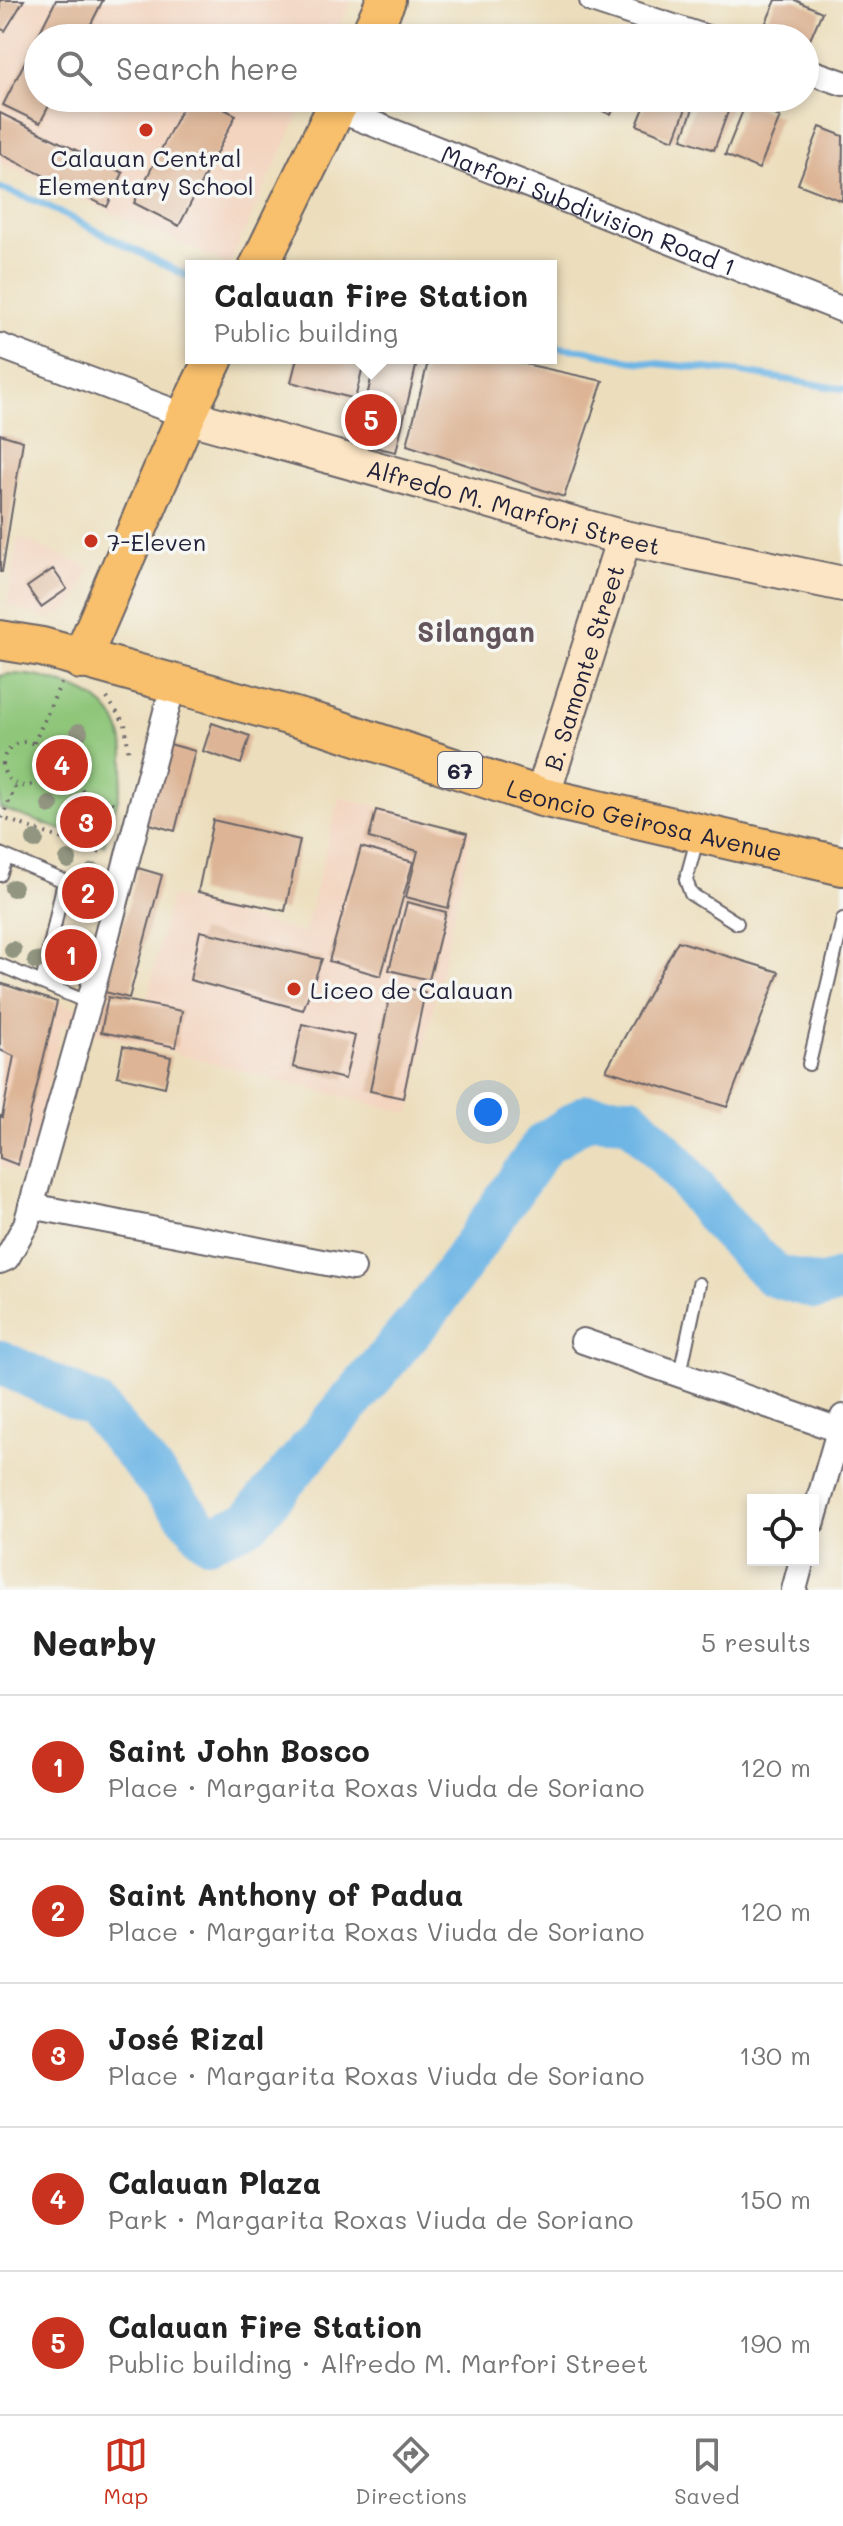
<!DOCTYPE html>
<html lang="en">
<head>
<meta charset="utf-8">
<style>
  body { margin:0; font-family:Mali,sans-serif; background:#f6f6f6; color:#222 }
  .controls { position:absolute; right:24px; bottom:24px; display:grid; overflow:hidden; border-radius:0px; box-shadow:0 4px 12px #0003 }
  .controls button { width:72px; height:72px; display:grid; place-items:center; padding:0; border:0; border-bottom:2px solid #e0e0e0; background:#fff; color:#222; font:40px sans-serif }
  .you { position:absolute; left:488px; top:1112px; width:28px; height:28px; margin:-20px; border:6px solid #fff; border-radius:50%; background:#1a73e8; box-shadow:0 0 0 12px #1a73e833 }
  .badge { display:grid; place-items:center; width:52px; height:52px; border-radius:50%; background:#c8321e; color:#fff; font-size:26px; font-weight:700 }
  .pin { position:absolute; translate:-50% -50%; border:4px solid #fff; box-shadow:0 2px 8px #0006 }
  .popup { position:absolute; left:185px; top:260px; width:372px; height:104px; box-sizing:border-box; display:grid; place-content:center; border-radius:0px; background:#fff; filter:drop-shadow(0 2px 6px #0005); font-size:26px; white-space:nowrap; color:#767676 }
  .popup b { font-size:30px; color:#222 }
  .popup::after { content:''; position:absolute; left:50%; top:100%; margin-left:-16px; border:16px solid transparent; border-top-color:#fff }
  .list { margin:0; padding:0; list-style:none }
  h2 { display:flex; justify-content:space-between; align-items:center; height:104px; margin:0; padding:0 32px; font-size:34px }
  h2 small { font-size:26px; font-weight:400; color:#767676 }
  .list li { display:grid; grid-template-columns:52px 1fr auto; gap:24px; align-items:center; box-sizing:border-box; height:144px; padding:0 32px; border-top:2px solid #e0e0e0 }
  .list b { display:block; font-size:30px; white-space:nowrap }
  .list p { margin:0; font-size:26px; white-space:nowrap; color:#767676 }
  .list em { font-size:26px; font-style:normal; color:#767676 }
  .icon { flex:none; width:44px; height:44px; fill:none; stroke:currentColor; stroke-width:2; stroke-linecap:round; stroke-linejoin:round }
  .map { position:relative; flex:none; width:843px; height:1590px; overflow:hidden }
  .search { position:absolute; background:#fff; box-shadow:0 4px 12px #0003; left:24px; right:24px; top:24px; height:88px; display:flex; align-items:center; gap:20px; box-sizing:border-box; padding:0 28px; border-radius:44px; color:#767676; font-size:30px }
  .sheet { height:824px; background:#fff }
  nav { display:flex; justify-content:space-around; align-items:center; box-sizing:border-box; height:112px; border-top:2px solid #e0e0e0; background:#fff; font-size:22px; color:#767676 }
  nav a { display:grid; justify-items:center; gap:4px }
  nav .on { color:#c8321e }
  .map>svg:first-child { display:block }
</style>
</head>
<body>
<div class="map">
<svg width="843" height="1590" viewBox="0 0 843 1590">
  <rect width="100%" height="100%" fill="#f6f6f2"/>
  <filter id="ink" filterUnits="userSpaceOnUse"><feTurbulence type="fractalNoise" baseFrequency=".0125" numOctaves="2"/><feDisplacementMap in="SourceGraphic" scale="16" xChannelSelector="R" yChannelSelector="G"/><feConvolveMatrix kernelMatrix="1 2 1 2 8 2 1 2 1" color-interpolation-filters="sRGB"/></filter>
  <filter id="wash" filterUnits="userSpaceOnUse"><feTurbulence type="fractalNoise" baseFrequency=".006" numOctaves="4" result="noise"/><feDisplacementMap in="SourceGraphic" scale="32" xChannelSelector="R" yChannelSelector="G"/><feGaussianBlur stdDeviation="1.8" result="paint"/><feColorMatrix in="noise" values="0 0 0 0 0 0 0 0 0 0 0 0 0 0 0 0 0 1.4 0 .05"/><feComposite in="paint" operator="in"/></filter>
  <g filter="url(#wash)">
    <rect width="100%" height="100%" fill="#ecdebc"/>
    <path fill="#f3d4bf" d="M0 0H352L334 38H38V98H307L229 265 0 163Z
      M18 537 90 568 72 608 49 619 7 605Z
      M339 797 472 831 410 1114 62 1024 29 1177 0 1166V983L99 1015 105 995 146 1002 171 896 304 934Z"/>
    <path fill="#8fc67a" stroke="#58745a" stroke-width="2" d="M9 674C36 674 51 679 76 689 149 717 122 788 104 845L0 808V676Z"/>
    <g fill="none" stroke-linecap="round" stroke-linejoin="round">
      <path stroke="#6db5e5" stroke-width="7" d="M0 188 41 203 191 278
        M551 347 585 350 632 361 740 372 843 389"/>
      <path stroke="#6db5e5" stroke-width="44" d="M0 1362 95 1406 208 1539 249 1522 434 1303 544 1144 587 1116 630 1118 676 1165 722 1223 773 1275 818 1288 843 1280"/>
    </g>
    <g id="blocks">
      <path fill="#ddb596" d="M0 0H24L5 31 0 28Z
        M56 0H103L84 38H38V98H53L40 123 3 105Z
        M776 0H795L822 12 805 51V38H759Z
        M187 98H202L236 115 179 226 134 203Z
        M597 98H618L611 115 594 107Z
        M648 98H690L674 140 637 125Z
        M697 98H733L714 150 682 139Z
        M746 103 780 117 759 169 725 155Z
        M0 113 123 173 107 207 0 154Z
        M820 127 843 136 842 201 798 184Z
        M297 358H365L355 399 291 382Z
        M376 358H418L396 452 356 443Z
        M429 358H498L603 381 564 497 407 445Z
        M0 434 23 441 2 572H0Z
        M53 569 67 589 41 607 27 587Z
        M212 723 250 736 241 764 203 751Z
        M166 743 195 751 175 831 146 823Z
        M376 810 467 833 448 908 406 897 418 851 369 838Z
        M213 820 300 840 285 911 198 892Z
        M361 847 413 862 381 976 329 961Z
        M138 868 162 875 129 998 105 992Z
        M407 902 446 912 429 980 389 970Z
        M200 931 322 959 303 1010 190 980Z
        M678 941 779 972 727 1107 606 1070Z
        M0 983 57 1002 18 1165 0 1158V1116L2 1117 14 1056 0 1050Z
        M392 985 425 992 403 1098 370 1091Z
        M108 997 182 1011 176 1047 101 1032Z
        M302 1024 355 1036 345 1079 293 1067Z
        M123 1046 171 1057 165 1087 117 1076Z"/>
    </g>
  </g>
  <g filter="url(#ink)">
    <use href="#blocks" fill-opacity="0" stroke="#696468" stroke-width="2"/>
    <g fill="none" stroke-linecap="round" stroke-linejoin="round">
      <g stroke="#696468" stroke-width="16">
        <path id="lane" d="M698 836 686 880 691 894 737 923
          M0 854 64 881 42 983
          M0 875 7 857
          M0 965 89 1003
          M809 1064 843 919
          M680 1374 699 1284"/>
      </g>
      <g stroke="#696468" stroke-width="28">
        <g id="street">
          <path d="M592 0 707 38"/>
          <path d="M805 70 843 83"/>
          <path id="s1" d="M336 109 843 310"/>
          <path d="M0 346 186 416"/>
          <path d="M31 1206 353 1268"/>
          <path d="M0 1261 7 1258 26 1224 89 1003 173 685"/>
          <path d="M583 1341 839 1430"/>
          <path d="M813 1521 843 1417"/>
          <path d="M794 1590 802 1560"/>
        </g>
      </g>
      <g stroke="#696468" stroke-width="38">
        <g id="secondary">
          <path id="s2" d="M186 416 624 538 843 584"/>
          <path id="s3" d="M542 797 624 538"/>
        </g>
      </g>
      <g stroke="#696468" stroke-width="42">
        <g id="primary">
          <path d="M369 38 386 0"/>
          <path d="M259 266 341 98"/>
          <path id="s4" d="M0 640 42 647 327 726 542 797 843 866"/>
          <path d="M81 660 186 416 214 358"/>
        </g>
      </g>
      <path stroke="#696468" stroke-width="4" stroke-dasharray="2 6" stroke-linecap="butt" d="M107 698 125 724 129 755
        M3 764a22 22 0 1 1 44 0a22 22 0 1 1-44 0Z
        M34 743 61 683
        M45 774 117 805
        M0 817 105 854
        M2 818 16 785"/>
      <use href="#lane" stroke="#fff" stroke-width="12"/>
      <use href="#street" stroke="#fff" stroke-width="24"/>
      <use href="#secondary" stroke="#fce5c4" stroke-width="34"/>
      <use href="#primary" stroke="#f8bf6c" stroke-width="38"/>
    </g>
    <g fill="#929681">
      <circle cx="79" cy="732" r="9"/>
      <circle cx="50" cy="805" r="9"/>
      <circle cx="35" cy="840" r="9"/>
      <circle cx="68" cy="860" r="9"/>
      <circle cx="93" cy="872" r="9"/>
      <circle cx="13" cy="888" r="9"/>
      <circle cx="90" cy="911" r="9"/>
      <circle cx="84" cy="939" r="9"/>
      <circle cx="13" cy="950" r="9"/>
      <circle cx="36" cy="961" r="9"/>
      <circle cx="61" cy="973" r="9"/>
    </g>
  </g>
  <g fill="#c8321e" stroke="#f6f6f2" stroke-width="3">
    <circle cx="146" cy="130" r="8"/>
    <circle cx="91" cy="541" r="8"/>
    <circle cx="294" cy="989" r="8"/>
  </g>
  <g text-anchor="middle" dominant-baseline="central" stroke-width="7" stroke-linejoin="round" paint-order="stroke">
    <rect fill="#f6f6f2" stroke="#626272" stroke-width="2" x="438" y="752" width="44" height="36" rx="6"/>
    <g font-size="22" font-weight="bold" fill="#22223b">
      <text x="460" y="770">67</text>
    </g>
    <g font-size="24" fill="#22223b" stroke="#f6f6f2" text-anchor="start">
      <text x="146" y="157" text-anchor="middle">Calauan Central<tspan x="146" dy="28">Elementary School</tspan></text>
      <text x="107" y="541">7-Eleven</text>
      <text x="310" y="989">Liceo de Calauan</text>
    </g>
    <g font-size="24" fill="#22223b" stroke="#f6f6f2">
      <text stroke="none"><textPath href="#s1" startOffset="272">Marfori Subdivision Road 1</textPath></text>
      <text stroke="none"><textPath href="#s2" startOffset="340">Alfredo M. Marfori Street</textPath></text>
      <text stroke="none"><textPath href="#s3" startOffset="136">B. Samonte Street</textPath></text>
      <text stroke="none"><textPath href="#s4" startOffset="670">Leoncio Geirosa Avenue</textPath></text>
    </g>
    <g font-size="28" font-weight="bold" fill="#63555b" stroke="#f6f6f2">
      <text x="476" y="631">Silangan</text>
    </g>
  </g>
</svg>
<div class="controls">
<button><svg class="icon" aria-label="locate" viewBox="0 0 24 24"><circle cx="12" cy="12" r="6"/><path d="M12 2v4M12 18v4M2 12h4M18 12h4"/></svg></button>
</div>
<div class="you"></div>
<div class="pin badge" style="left:71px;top:955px">1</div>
<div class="pin badge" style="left:88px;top:893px">2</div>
<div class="pin badge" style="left:86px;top:822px">3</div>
<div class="pin badge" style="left:62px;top:765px">4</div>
<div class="pin badge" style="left:371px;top:420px">5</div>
<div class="popup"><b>Calauan Fire Station</b>Public building</div>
<div class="search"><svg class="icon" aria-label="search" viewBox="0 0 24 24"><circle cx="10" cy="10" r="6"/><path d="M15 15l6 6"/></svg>Search here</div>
</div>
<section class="sheet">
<h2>Nearby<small>5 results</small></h2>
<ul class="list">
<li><span class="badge">1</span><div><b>Saint John Bosco</b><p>Place · Margarita Roxas Viuda de Soriano</p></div><em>120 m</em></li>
<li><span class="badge">2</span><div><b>Saint Anthony of Padua</b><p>Place · Margarita Roxas Viuda de Soriano</p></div><em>120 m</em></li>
<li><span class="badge">3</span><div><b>José Rizal</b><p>Place · Margarita Roxas Viuda de Soriano</p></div><em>130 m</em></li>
<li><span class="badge">4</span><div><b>Calauan Plaza</b><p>Park · Margarita Roxas Viuda de Soriano</p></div><em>150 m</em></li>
<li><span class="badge">5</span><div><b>Calauan Fire Station</b><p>Public building · Alfredo M. Marfori Street</p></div><em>190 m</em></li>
</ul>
</section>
<nav>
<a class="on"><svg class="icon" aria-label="map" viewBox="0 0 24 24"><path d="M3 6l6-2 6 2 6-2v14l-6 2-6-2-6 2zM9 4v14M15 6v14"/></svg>Map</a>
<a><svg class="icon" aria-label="directions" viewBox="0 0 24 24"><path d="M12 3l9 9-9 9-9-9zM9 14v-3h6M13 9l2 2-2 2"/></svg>Directions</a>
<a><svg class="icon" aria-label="saved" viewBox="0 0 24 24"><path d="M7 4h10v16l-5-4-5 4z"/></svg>Saved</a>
</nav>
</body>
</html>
